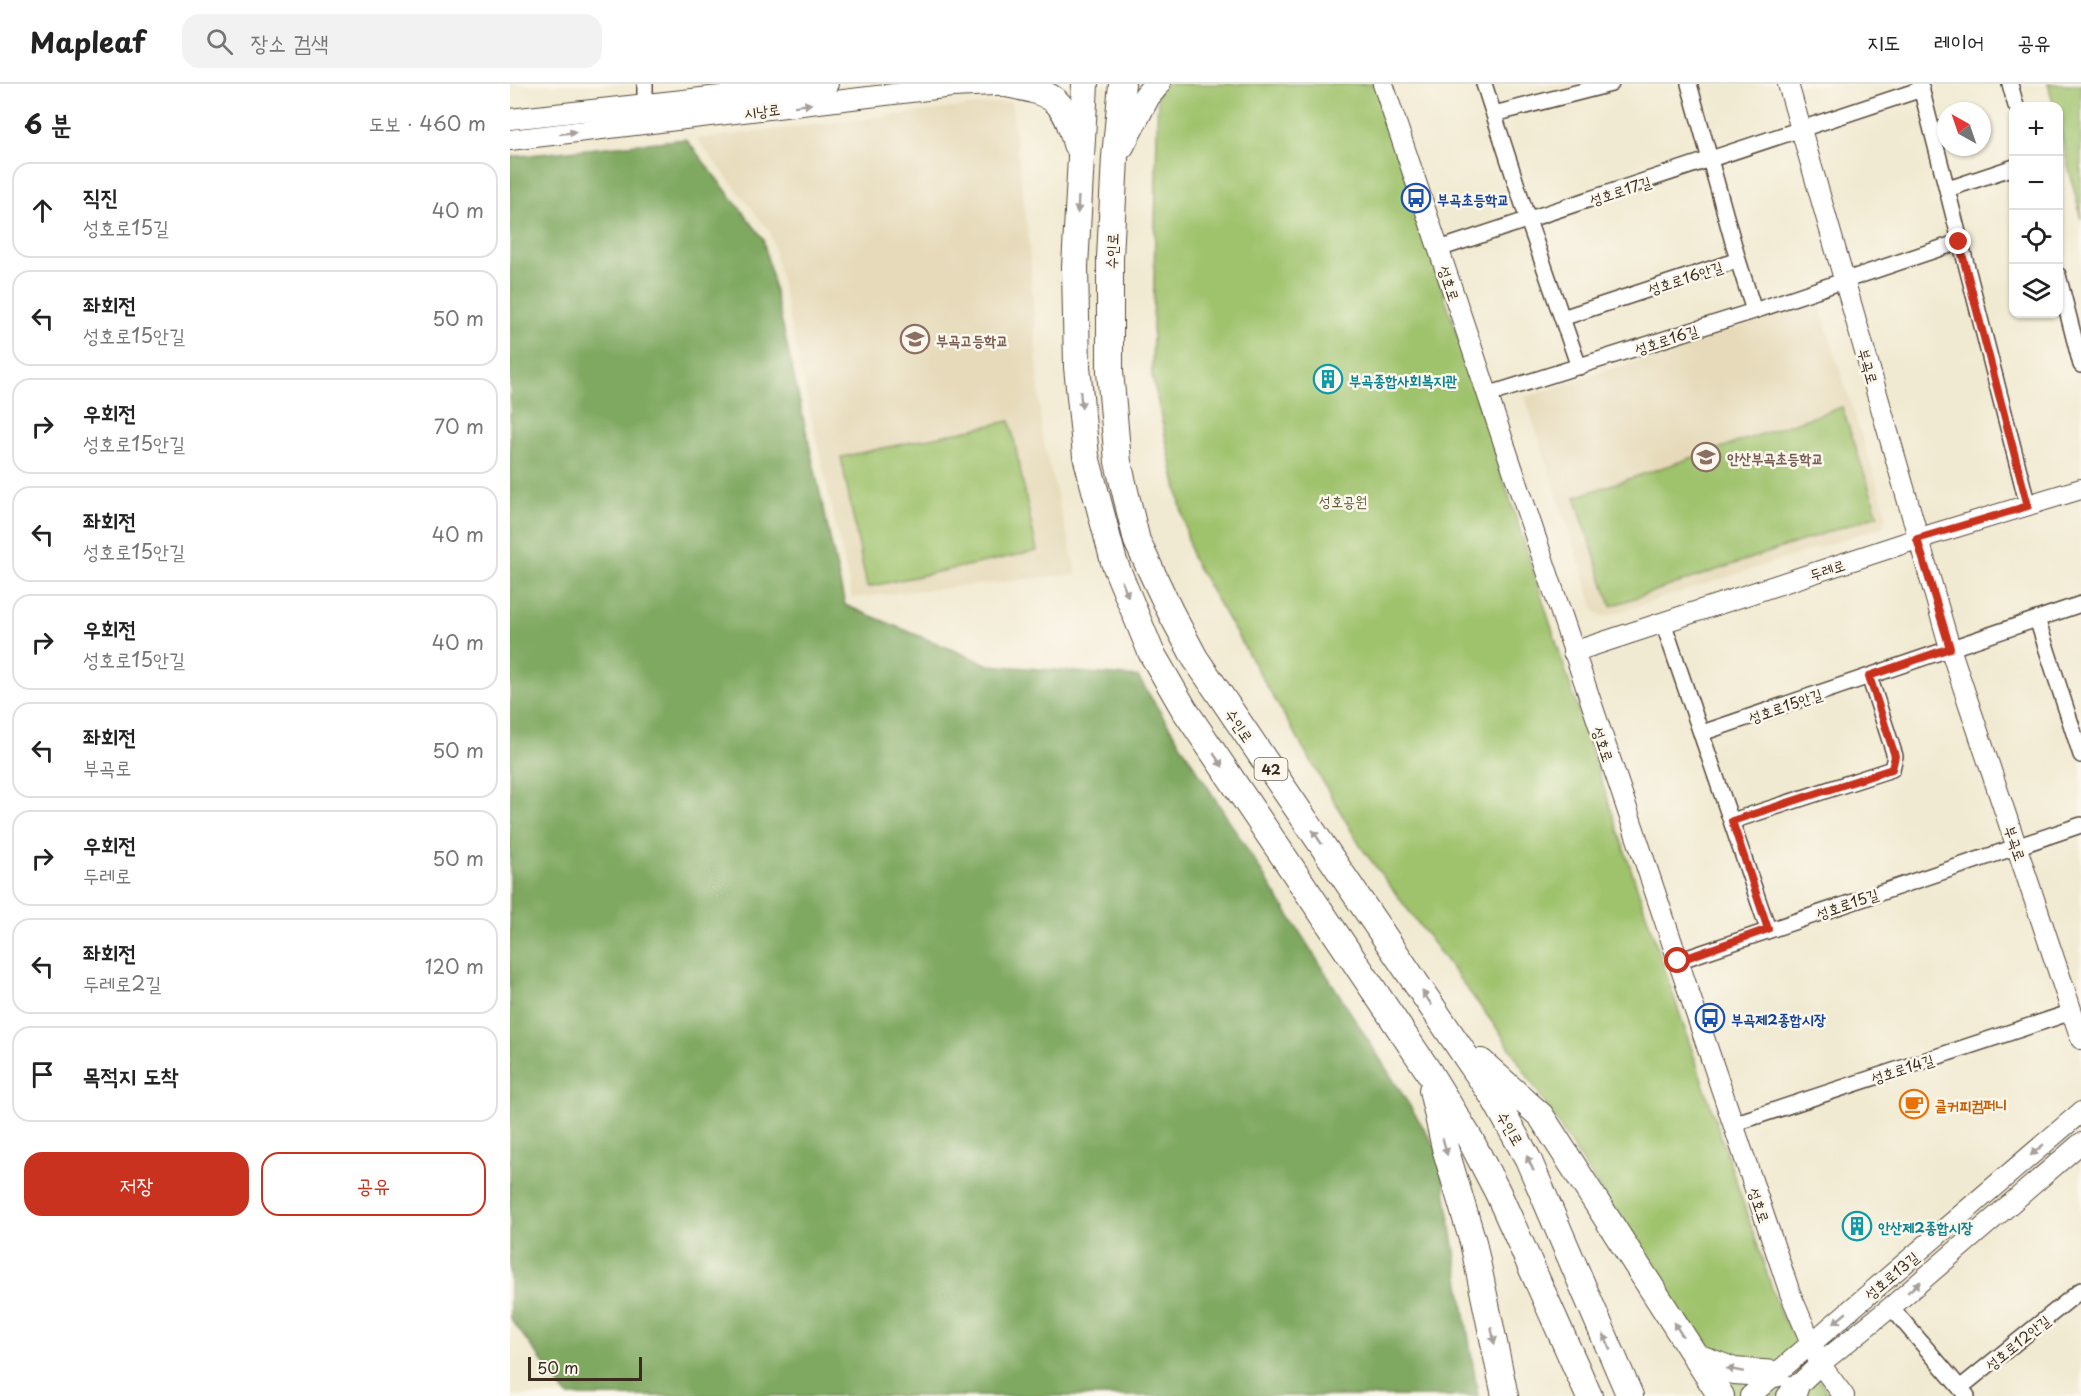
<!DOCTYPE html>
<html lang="ko">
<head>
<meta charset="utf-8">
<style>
  body { margin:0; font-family:"Playpen Sans","Poor Story",sans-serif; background:#f2f2f2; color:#222 }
  .controls { position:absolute; right:18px; top:18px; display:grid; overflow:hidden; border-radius:12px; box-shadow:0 2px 4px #0004 }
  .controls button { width:54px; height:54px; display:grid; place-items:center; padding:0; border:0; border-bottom:2px solid #e0e0e0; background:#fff; color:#222; font:30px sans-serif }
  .compass { position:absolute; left:1427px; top:18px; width:54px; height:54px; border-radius:50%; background:#fff; box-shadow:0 2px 4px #0004; rotate:320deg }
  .scale { position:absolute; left:18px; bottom:15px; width:114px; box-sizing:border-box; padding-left:6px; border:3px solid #3b2a1e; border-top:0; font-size:16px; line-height:21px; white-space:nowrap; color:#3b2a1e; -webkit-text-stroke:4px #fbf7ec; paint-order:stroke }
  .stop { position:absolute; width:18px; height:18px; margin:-14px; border:4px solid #c8321e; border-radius:50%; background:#fff }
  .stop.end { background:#c8321e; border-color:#fff; box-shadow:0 2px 6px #0008 }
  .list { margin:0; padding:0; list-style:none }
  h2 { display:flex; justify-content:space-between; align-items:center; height:78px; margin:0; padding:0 24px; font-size:26px }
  h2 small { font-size:20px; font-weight:400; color:#767676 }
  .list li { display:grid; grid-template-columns:39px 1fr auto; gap:18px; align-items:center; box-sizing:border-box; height:96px; margin:0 12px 12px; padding:0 12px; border:2px solid #e0e0e0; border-radius:18px }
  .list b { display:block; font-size:22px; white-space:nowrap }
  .list p { margin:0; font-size:20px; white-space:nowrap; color:#767676 }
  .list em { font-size:20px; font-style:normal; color:#767676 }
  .actions { display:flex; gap:12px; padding:18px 24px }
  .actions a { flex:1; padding:14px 0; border:2px solid #c8321e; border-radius:18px; text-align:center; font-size:21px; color:#c8321e }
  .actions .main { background:#c8321e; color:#fff }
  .icon { flex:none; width:33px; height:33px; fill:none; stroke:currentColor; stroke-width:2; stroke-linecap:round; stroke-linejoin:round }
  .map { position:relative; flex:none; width:1571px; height:1312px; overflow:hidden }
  header { display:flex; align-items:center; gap:36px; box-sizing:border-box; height:84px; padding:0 30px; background:#fff; border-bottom:2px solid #e0e0e0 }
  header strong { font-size:28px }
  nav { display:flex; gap:33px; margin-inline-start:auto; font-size:21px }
  .search { width:420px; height:54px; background:#f2f2f2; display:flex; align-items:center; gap:15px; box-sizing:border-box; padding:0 21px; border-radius:18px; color:#767676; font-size:22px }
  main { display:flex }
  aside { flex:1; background:#fff }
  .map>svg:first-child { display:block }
</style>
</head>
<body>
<header>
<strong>Mapleaf</strong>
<div class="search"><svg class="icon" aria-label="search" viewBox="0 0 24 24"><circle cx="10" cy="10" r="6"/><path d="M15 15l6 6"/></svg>장소 검색</div>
<nav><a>지도</a><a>레이어</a><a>공유</a></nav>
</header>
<main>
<aside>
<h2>6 분<small>도보 · 460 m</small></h2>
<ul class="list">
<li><svg class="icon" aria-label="ahead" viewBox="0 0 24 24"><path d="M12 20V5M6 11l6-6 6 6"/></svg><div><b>직진</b><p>성호로15길</p></div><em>40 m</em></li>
<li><svg class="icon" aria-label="left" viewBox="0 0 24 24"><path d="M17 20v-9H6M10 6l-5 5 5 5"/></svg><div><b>좌회전</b><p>성호로15안길</p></div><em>50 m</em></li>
<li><svg class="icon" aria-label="right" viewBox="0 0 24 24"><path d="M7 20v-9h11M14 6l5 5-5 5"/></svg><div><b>우회전</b><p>성호로15안길</p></div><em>70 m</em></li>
<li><svg class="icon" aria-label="left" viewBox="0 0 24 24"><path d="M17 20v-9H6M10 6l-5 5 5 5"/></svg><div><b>좌회전</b><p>성호로15안길</p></div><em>40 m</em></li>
<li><svg class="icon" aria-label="right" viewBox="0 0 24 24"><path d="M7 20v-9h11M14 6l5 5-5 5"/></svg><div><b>우회전</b><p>성호로15안길</p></div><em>40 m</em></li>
<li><svg class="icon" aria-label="left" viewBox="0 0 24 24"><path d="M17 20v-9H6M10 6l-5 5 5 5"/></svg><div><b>좌회전</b><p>부곡로</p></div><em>50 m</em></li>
<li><svg class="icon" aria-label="right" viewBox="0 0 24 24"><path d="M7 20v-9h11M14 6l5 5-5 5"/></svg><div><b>우회전</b><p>두레로</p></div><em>50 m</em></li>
<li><svg class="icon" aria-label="left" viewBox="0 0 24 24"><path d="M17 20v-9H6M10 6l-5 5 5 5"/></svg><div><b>좌회전</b><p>두레로2길</p></div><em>120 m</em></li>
<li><svg class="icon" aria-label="arrive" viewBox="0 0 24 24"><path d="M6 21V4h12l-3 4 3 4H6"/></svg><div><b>목적지 도착</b></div></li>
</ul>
<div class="actions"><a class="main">저장</a><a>공유</a></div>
</aside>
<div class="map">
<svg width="1571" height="1312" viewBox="0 0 1571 1312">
  <rect width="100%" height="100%" fill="#fbf7ec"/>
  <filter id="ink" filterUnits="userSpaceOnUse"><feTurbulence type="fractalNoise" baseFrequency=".0167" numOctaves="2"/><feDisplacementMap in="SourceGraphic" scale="12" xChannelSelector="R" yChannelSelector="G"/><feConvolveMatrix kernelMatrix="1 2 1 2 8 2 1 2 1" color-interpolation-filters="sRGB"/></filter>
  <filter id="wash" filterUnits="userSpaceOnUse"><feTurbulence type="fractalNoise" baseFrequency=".008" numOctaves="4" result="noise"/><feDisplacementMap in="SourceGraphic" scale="24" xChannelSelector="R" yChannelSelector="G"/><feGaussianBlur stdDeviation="1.35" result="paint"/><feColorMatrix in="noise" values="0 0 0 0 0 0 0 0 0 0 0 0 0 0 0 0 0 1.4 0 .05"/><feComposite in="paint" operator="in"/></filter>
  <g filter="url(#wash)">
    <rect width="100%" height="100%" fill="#f1ead2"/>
    <path fill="#e6daba" d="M501 17 519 158 532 352 567 490 342 514 260 148 187 55Z
      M1308 217 1377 432 1372 443 1094 533 1085 528 1015 313Z"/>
    <path fill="#9fc26c" stroke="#6d7645" stroke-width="1.5" d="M648 0H866L1083 672 1271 1231 1319 1312H1225L1191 1265 991 950 851 763 682 474 642 291Z
      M1538 0H1571V135L1549 43 1548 22H1544Z
      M1332 323 1368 431 1101 522 1065 413Z
      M500 337 527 467 357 503 331 373Z"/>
    <path fill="#7fa860" stroke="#5d693f" stroke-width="1.5" d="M176 55 253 154 335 521 479 581 628 593 929 1068 968 1312H58L0 1234V73Z"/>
  </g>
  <g filter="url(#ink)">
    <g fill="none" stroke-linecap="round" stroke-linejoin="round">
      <g stroke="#564739" stroke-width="18">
        <path id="minor" d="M135 0V19
          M974 0 1018 136 1069 283
          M1410 0 1518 422
          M1500 0 1506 22
          M984 30 1101 0
          M1438 105 1504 83
          M929 165 1412 5
          M1228 176 1244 227
          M1548 191 1571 281
          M1052 234 1228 176 1179 0
          M977 311 1244 227 1449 158
          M1527 535 1571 671
          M1153 538 1258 845
          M1192 649 1571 520
          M1222 737 1382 685 1385 672 1359 592
          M1168 877 1571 741
          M1223 1040 1562 928
          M1381 1223 1450 1304
          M1457 1312 1450 1304 1571 1206"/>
      </g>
      <g stroke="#564739" stroke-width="22">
        <path id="tertiary" d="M873 0 1280 1209 1310 1280 1334 1312
          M1278 0 1440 564 1571 955
          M0 35 318 0
          M0 56 442 3 505 0
          M1063 568 1407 455 1571 405
          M1240 1312 1571 1028
          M1277 1312 1310 1280 1381 1223 1571 1059"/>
      </g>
      <g stroke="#564739" stroke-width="28">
        <path id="trunk" d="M496 0C541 9 554 12 566 60
          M575 0 565 183 567 283 576 372 604 478 641 568 674 625 917 985 960 1055 988 1109 1079 1312
          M612 0 605 73 600 174V287L608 378 627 457 660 527 685 574 984 1014 1018 1075 1120 1312
          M611 62 637 12 647 0
          M971 978 1031 1032 1211 1312
          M922 1006 935 1064 963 1158 995 1312
          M1187 1273 1224 1287 1266 1290
          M1282 1312 1285 1304"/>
      </g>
      <use href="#minor" stroke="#fff" stroke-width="15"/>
      <use href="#tertiary" stroke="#fff" stroke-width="20"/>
      <use href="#trunk" stroke="#fff" stroke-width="26"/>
    </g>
    <defs><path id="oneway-solid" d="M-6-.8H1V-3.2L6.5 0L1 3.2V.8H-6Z" transform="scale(1.5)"/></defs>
    <g fill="#a79f9a">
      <use href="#oneway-solid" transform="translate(293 21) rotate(-7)"/>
      <use href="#oneway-solid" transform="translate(58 49) rotate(-7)"/>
      <use href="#oneway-solid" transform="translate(568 121) rotate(93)"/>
      <use href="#oneway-solid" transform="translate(571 316) rotate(85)"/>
      <use href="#oneway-solid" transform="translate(615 505) rotate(67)"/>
      <use href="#oneway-solid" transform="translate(708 676) rotate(56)"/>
      <use href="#oneway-solid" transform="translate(807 753) rotate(-124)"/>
      <use href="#oneway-solid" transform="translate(917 914) rotate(-124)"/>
      <use href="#oneway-solid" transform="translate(935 1063) rotate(75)"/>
      <use href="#oneway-solid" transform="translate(1527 1066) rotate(140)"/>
      <use href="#oneway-solid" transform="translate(1020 1079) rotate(-115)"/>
      <use href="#oneway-solid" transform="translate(1404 1203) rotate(-41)"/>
      <use href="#oneway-solid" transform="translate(1330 1234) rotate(140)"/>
      <use href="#oneway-solid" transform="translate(1168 1245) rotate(-123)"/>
      <use href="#oneway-solid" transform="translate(983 1252) rotate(78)"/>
      <use href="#oneway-solid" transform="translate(1097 1258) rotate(-113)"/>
      <use href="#oneway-solid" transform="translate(1225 1286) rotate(-169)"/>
    </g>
  </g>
  <g fill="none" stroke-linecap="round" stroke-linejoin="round" filter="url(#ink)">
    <path stroke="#c8321e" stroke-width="8" d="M1168 877 1258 845 1222 737 1382 685 1385 672 1359 592 1440 564 1407 455 1518 422 1449 158"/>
  </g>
  <defs>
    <g id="bus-ring" transform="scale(1.5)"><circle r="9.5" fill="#fbf7ec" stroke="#1a4fb4" stroke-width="1.5"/><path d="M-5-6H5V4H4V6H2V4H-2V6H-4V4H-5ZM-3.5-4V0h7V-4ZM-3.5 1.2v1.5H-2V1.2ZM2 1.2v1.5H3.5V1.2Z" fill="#1a4fb4"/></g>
    <g id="school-ring" transform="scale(1.5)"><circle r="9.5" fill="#fbf7ec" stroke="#8d6e63" stroke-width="1.5"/><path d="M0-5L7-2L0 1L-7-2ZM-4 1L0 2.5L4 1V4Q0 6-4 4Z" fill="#8d6e63"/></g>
    <g id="building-ring" transform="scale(1.5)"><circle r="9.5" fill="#fbf7ec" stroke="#0f9aa8" stroke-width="1.5"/><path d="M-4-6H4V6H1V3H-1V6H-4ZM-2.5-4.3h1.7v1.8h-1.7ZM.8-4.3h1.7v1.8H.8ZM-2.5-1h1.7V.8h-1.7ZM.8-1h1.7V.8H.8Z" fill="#0f9aa8"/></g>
    <g id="cafe-ring" transform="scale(1.5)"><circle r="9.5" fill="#fbf7ec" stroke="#e8710a" stroke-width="1.5"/><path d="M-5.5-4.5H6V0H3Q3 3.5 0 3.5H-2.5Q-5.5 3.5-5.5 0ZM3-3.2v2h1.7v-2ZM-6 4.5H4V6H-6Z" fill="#e8710a"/></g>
  </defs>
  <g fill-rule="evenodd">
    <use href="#bus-ring" x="906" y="114"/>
    <use href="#school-ring" x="405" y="255"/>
    <use href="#building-ring" x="818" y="295"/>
    <use href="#school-ring" x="1196" y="373"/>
    <use href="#bus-ring" x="1200" y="934"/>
    <use href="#cafe-ring" x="1404" y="1020"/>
    <use href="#building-ring" x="1347" y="1142"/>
  </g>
  <g text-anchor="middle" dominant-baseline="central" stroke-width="5" stroke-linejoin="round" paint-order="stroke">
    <rect fill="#fbf7ec" stroke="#75685c" stroke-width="1.5" x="744.5" y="674" width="33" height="22" rx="4.5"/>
    <g font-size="14" font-weight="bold" fill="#3b2a1e">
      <text x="761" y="685">42</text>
    </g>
    <g font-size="15" fill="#3b2a1e" stroke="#fbf7ec">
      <text transform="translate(252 26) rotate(-7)">시낭로</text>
      <text transform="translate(1110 106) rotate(-18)">성호로17길</text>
      <text transform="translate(601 167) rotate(-88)">수인로</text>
      <text transform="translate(1175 193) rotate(-18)">성호로16안길</text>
      <text transform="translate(940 199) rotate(72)">성호로</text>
      <text transform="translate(1156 255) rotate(-18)">성호로16길</text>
      <text transform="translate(1359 282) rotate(74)">부곡로</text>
      <text transform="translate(1317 485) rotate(-18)">두레로</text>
      <text transform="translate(1275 621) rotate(-19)">성호로15안길</text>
      <text transform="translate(730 641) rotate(56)">수인로</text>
      <text transform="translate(1094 660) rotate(71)">성호로</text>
      <text transform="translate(1506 759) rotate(71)">부곡로</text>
      <text transform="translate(1337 819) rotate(-19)">성호로15길</text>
      <text transform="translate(1392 984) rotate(-18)">성호로14길</text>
      <text transform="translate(1001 1044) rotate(60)">수인로</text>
      <text transform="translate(1250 1121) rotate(71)">성호로</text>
      <text transform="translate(1381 1191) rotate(-40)">성호로13길</text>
      <text transform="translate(1507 1258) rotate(-39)">성호로12안길</text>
    </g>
    <g font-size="15" font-weight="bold" fill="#164399" stroke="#fbf7ec" text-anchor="start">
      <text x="927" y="114">부곡초등학교</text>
      <text x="1221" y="934">부곡제2종합시장</text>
    </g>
    <g font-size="15" font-weight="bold" fill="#785e54" stroke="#fbf7ec" text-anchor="start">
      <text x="426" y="255">부곡고등학교</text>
      <text x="1217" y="373">안산부곡초등학교</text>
    </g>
    <g font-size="15" font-weight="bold" fill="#0d838f" stroke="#fbf7ec" text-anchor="start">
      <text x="839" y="295">부곡종합사회복지관</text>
      <text x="1368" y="1142">안산제2종합시장</text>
    </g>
    <g font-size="15" fill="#595835" stroke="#fbf7ec">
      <text x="833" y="416">성호공원</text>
    </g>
    <g font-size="15" font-weight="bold" fill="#c56008" stroke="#fbf7ec" text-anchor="start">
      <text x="1425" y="1020">클커피컴퍼니</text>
    </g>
  </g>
</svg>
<div class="controls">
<button>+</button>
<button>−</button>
<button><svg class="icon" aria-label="locate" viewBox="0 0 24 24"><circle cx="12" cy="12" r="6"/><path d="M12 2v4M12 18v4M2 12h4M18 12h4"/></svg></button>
<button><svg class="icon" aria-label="layers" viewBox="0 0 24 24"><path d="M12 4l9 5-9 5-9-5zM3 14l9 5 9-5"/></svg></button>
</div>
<svg class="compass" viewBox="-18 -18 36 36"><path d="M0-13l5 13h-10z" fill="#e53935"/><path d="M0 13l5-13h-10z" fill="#767676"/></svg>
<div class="scale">50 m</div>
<div class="stop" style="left:1168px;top:877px"></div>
<div class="stop end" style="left:1449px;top:158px"></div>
</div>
</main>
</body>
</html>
